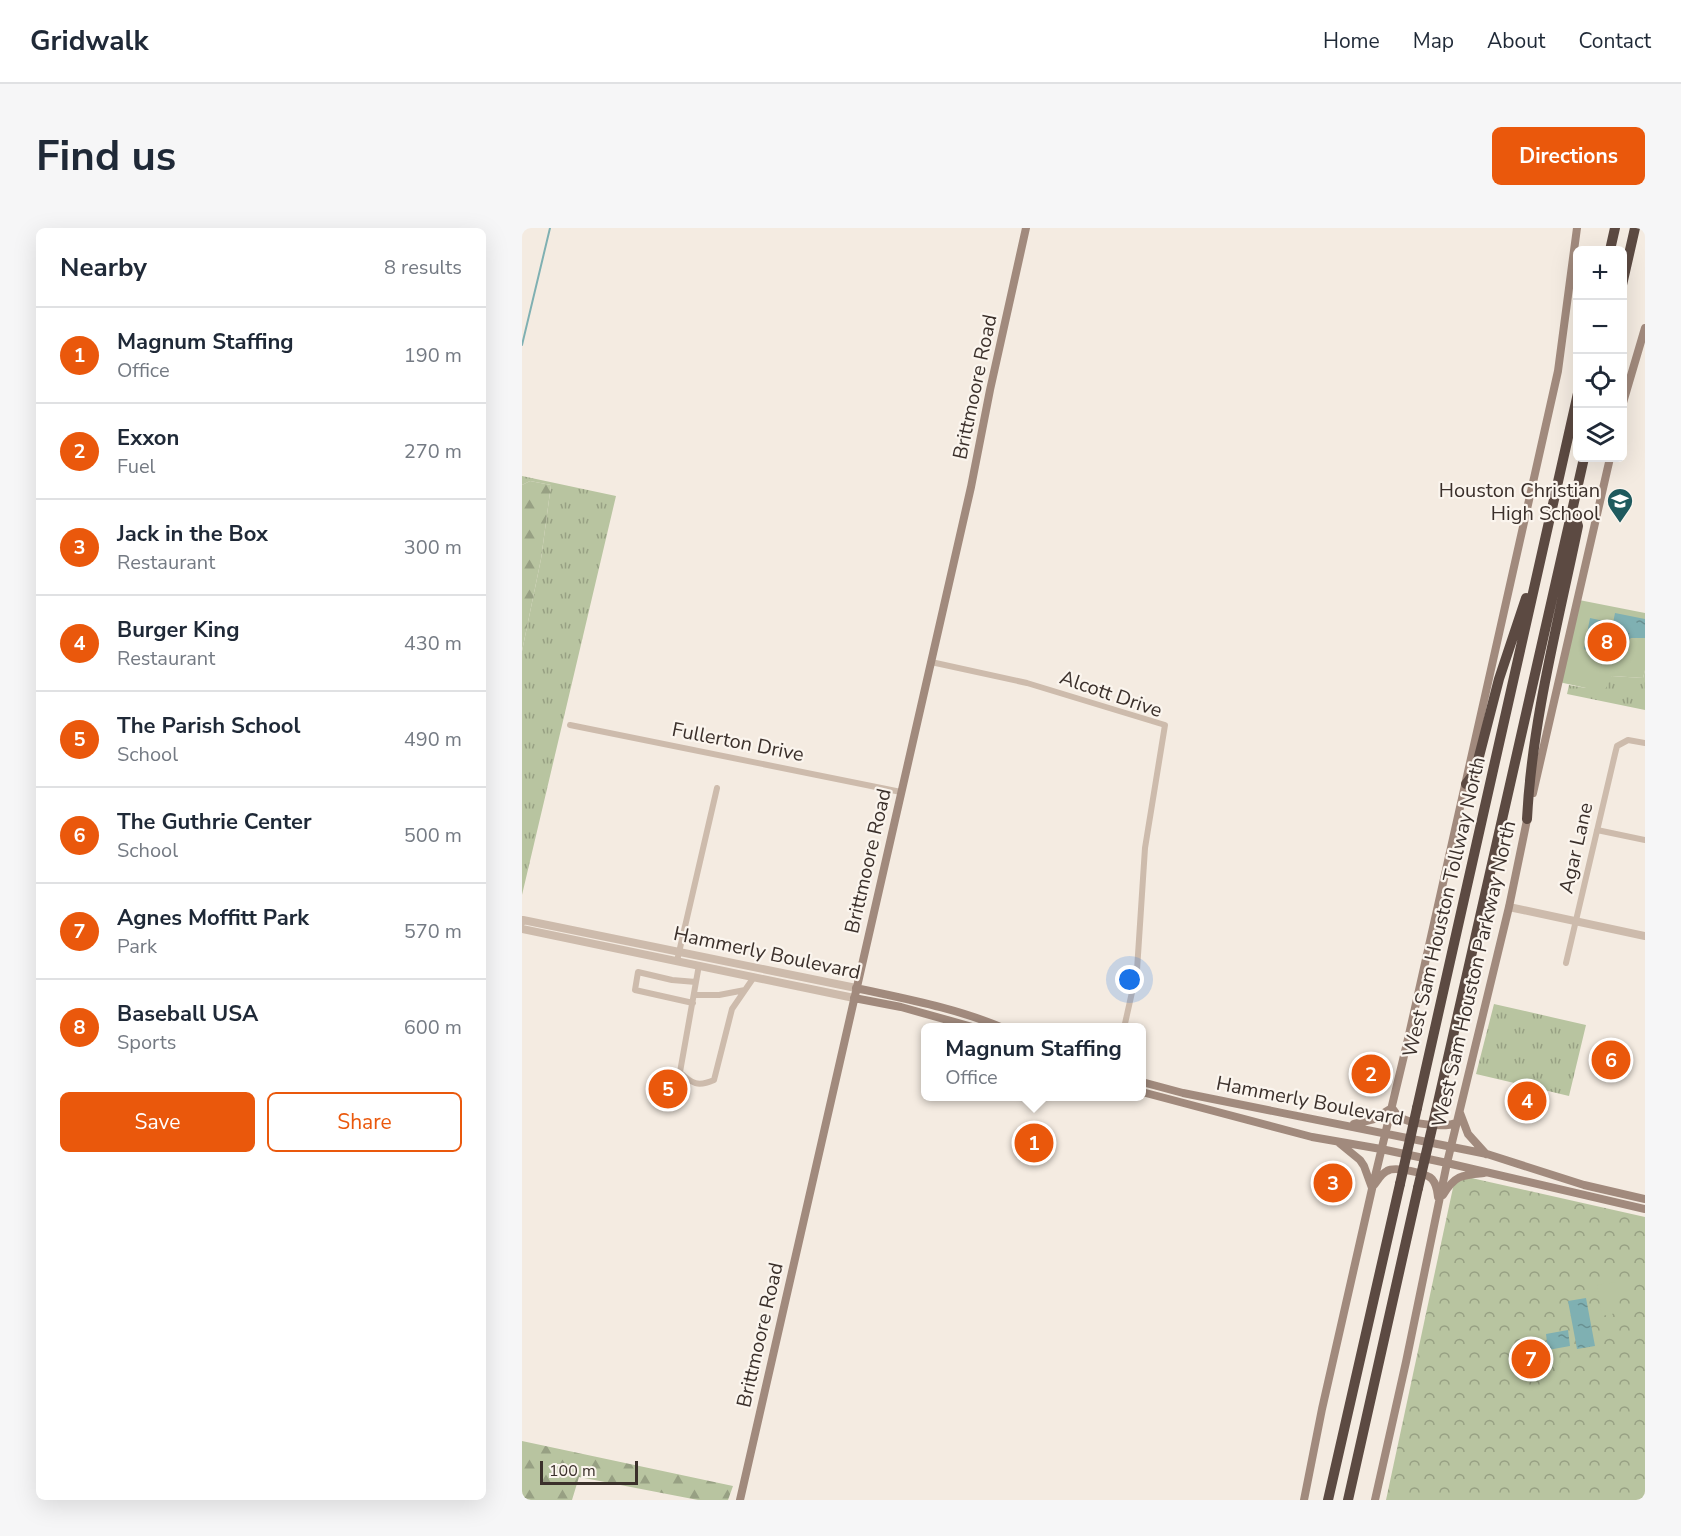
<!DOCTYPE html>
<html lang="en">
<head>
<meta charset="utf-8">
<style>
  body { margin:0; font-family:"Nunito Sans",sans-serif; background:#f6f6f7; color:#1f2937 }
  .controls { position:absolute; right:18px; top:18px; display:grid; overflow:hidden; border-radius:9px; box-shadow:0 6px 24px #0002 }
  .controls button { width:54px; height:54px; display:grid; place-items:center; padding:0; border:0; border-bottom:2px solid #e0e1e3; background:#fff; color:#1f2937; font:30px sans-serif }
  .scale { position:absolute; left:18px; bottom:15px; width:98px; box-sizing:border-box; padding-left:6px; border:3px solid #3b302b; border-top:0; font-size:16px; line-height:21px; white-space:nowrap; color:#3b302b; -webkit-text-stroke:4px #fbf5ee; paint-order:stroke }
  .you { position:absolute; left:608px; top:752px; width:21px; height:21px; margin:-15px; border:4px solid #fff; border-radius:50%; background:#1a73e8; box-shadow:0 0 0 9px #1a73e833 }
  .badge { display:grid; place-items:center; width:39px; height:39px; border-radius:50%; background:#ea580c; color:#fff; font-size:20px; font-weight:700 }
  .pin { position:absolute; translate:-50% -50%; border:3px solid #fff; box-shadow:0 2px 6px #0006 }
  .popup { position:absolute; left:399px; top:795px; width:225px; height:78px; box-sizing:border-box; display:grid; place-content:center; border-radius:9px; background:#fff; filter:drop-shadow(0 2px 4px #0005); font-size:20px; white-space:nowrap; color:#747a83 }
  .popup b { font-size:22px; color:#1f2937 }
  .popup::after { content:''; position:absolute; left:50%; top:100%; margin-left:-12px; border:12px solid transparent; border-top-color:#fff }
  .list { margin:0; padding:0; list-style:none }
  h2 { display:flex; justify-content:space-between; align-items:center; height:78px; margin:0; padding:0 24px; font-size:26px }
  h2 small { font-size:20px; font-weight:400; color:#747a83 }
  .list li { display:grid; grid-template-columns:39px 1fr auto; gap:18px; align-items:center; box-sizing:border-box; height:96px; padding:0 24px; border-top:2px solid #e0e1e3 }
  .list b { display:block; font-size:22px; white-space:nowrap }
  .list p { margin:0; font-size:20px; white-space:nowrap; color:#747a83 }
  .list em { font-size:20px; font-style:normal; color:#747a83 }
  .actions { display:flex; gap:12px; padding:18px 24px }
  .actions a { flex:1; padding:14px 0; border:2px solid #ea580c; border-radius:9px; text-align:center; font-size:21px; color:#ea580c }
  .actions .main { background:#ea580c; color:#fff }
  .icon { flex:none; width:33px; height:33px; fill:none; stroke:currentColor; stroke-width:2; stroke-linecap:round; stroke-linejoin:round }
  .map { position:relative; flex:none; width:1123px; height:1272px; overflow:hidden; border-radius:9px }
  header { display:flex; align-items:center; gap:36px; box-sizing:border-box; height:84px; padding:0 30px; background:#fff; border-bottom:2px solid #e0e1e3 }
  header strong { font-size:28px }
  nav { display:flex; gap:33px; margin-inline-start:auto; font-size:21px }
  .intro { display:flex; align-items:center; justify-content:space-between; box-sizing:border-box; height:144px; padding:0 36px }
  h1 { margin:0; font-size:42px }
  .button { padding:15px 27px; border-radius:9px; background:#ea580c; color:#fff; font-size:21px; font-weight:700 }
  main { display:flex; gap:36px; padding:0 36px }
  aside { flex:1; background:#fff; border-radius:9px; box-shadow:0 6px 24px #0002 }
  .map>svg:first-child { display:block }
</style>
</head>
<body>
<header>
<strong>Gridwalk</strong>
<nav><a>Home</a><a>Map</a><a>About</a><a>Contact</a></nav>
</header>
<div class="intro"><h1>Find us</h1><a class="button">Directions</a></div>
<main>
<aside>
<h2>Nearby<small>8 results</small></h2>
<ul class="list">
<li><span class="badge">1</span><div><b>Magnum Staffing</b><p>Office</p></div><em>190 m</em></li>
<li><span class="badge">2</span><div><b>Exxon</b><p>Fuel</p></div><em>270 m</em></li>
<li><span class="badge">3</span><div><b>Jack in the Box</b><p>Restaurant</p></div><em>300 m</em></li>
<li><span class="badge">4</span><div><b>Burger King</b><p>Restaurant</p></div><em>430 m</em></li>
<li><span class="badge">5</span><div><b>The Parish School</b><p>School</p></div><em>490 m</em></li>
<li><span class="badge">6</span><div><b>The Guthrie Center</b><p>School</p></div><em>500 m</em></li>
<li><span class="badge">7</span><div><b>Agnes Moffitt Park</b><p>Park</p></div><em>570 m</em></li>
<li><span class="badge">8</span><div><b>Baseball USA</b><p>Sports</p></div><em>600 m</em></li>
</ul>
<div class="actions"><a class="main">Save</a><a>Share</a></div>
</aside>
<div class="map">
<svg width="1123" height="1272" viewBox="0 0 1123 1272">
  <defs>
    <pattern id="grass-tufts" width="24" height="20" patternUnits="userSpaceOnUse" patternTransform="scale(1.5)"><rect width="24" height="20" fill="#b8c4a0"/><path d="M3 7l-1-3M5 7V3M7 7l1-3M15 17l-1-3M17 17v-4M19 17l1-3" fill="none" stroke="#97a083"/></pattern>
    <pattern id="forest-firs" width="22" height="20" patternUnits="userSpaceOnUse" patternTransform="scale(1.5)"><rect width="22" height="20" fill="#b8c4a0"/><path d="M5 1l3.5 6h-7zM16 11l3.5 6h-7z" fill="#97a083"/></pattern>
    <pattern id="park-crowns" width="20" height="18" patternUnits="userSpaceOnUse" patternTransform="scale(1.5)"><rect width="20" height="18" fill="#b8c4a0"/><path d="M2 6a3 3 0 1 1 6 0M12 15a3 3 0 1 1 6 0" fill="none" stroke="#97a083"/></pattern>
    <pattern id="water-ripples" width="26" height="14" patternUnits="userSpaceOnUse" patternTransform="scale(1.5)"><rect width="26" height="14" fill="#7fb0b2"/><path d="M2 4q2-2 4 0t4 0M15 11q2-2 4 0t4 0" fill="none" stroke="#699091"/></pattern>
  </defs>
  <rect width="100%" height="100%" fill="#f4ebe1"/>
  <path fill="url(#grass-tufts)" d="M0 248 94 268 0 667V423L19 331 29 257 8 253 0 257Z
    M1123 442V482L1045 466 1047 457 1064 460 1090 448 1121 450Z
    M972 776 1064 797 1047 868 954 846Z"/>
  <path fill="url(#forest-firs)" d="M8 253 29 257 19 331 0 423V257Z
    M0 1213 211 1258 206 1272H176L57 1249 50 1272H0Z"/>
  <path fill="url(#park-crowns)" d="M945 949 1123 989V1272H864L932 955Z"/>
  <path fill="#b8c4a0" d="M1057 372 1123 385V442L1121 450 1090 448 1084 460H1064L1037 454Z
    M1094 1054 1099 1084 1080 1088 1075 1057Z"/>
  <path fill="url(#water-ripples)" d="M1093 385 1123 391V410H1109L1099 419 1085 418 1073 426 1062 421 1068 390 1091 395Z
    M1064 1070 1073 1118 1055 1121 1046 1073Z
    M1046 1102 1048 1118 1026 1122 1024 1106Z"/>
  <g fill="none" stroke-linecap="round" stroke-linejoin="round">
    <path stroke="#7fb0b2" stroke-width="2" d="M0 117 28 0"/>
    <path stroke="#cdbbac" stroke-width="6" d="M409 434 505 455 643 497 623 620 615 742 602 800
      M48 497 379 564
      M1075 602 1123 612
      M155 733 195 560
      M1044 735 1093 526 1095 518 1106 512 1123 515
      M177 737 158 844C170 856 176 859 192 852L210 781 232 749
      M172 767H197L223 762
      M171 775 113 762 116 744 150 752 174 754"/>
    <path stroke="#cdbbac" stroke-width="8" d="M987 679 1123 708
      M0 694 1 692 334 760
      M0 701 332 770"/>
    <path stroke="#a18a7d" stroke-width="8" d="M1100 178 1123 100
      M1011 565 1088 230
      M334 760C384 771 434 780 481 800
      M332 770 379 779 454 800
      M620 854 661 865 965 926 1062 957 1123 971
      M620 864 790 909 859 921 925 935 1123 981
      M870 880C871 881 875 887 876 888 886 896 923 900 934 895
      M938 885 946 906 964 926
      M832 896 852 891 870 880
      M816 914 838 932 842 938 850 960
      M852 957C856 952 859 946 865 943 873 938 904 945 910 951 915 957 915 962 916 969
      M921 967C933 947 940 947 962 945
      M218 1272 449 259 468 162 504 0
      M782 1272 800 1181 850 961 886 811 1036 143 1055 0
      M853 1272 884 1134 925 935 987 679 1006 587"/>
    <path stroke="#5c4a42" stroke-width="10" d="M1088 22 1093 0
      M1100 57 1113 0
      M944 556 953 544 977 451 1004 370
      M1005 591C1010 493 1036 395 1056 298L1051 282
      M895 880 1056 165
      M914 883 1062 230
      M806 1272 878 956
      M826 1272 896 960"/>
    <path stroke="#5c4a42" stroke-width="10" d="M878 956 895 880
      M896 960 914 883"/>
  </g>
  <defs>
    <g id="school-pin" transform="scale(1.35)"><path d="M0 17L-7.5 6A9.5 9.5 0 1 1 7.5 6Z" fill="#1f5a5e" stroke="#fbf5ee"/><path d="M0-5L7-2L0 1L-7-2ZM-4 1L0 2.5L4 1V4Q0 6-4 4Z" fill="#fff"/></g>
  </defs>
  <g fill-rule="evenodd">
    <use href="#school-pin" x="1098" y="273"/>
  </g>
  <g text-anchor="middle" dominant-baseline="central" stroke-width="4.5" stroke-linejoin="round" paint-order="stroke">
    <g font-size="20" fill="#3b302b" stroke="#fbf5ee">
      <text transform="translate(453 159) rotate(-78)">Brittmoore Road</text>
      <text transform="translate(589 466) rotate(19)">Alcott Drive</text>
      <text transform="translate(216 514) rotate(11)">Fullerton Drive</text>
      <text transform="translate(1054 620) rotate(-77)">Agar Lane</text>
      <text transform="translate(346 633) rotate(-77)">Brittmoore Road</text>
      <text transform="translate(922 679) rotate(-77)">West Sam Houston Tollway North</text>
      <text transform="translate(245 725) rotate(12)">Hammerly Boulevard</text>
      <text transform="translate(952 746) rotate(-77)">West Sam Houston Parkway North</text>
      <text transform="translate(788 873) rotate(11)">Hammerly Boulevard</text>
      <text transform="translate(238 1107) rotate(-77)">Brittmoore Road</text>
    </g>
    <g font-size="20" fill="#3b302b" stroke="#fbf5ee" text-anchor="end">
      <text x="1078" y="262">Houston Christian<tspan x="1078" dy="23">High School</tspan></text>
    </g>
  </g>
</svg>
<div class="controls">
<button>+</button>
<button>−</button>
<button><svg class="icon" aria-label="locate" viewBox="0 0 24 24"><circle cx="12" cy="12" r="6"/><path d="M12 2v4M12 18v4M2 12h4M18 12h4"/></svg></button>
<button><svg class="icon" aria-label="layers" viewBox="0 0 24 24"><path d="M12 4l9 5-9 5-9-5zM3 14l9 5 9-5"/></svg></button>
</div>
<div class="scale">100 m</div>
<div class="you"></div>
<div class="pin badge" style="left:512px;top:915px">1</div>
<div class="popup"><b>Magnum Staffing</b>Office</div>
<div class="pin badge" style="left:849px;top:846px">2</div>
<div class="pin badge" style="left:811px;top:955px">3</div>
<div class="pin badge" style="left:1005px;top:873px">4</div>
<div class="pin badge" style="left:146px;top:861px">5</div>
<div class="pin badge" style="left:1089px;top:832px">6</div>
<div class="pin badge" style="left:1009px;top:1131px">7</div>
<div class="pin badge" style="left:1085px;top:414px">8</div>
</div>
</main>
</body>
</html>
